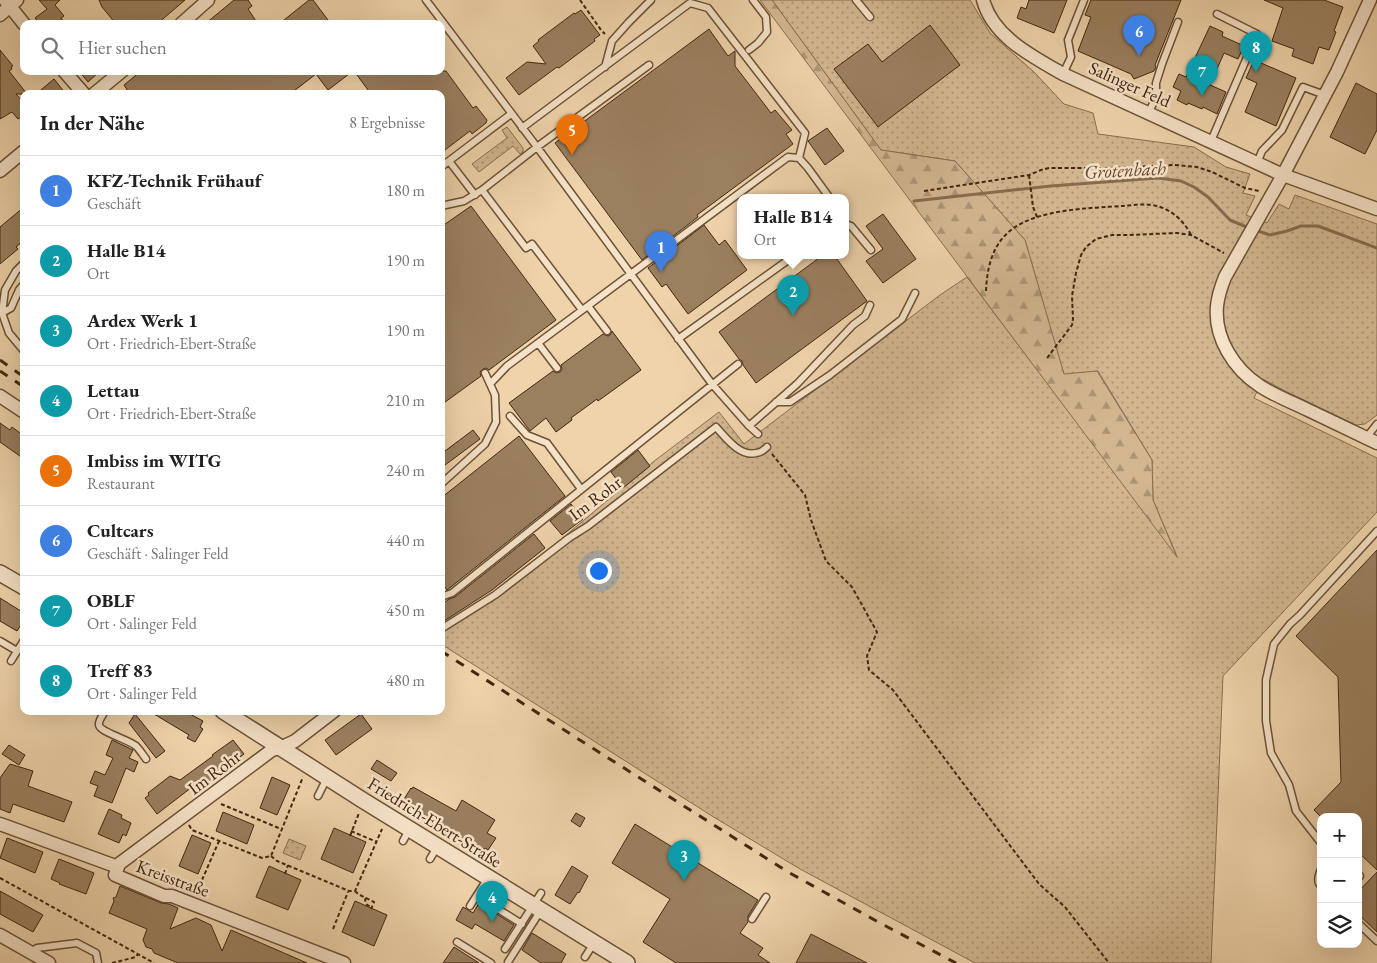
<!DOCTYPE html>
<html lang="de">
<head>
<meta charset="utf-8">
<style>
  body { margin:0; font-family:"EB Garamond",serif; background:#f2f2f2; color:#202124 }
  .controls { position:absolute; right:15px; bottom:15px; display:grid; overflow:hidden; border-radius:10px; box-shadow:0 5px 20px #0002 }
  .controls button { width:45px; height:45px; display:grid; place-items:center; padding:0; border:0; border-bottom:1px solid #e0e0e0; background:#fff; color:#202124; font:25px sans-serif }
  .you { position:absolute; left:598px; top:570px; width:18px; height:18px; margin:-12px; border:4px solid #fff; border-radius:50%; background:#1a73e8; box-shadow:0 0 0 8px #1a73e833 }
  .badge { display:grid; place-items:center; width:32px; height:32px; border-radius:50%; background:#d93025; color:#fff; font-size:16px; font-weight:700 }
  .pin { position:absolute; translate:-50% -41px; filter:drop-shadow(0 1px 2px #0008) }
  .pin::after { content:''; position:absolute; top:26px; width:18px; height:15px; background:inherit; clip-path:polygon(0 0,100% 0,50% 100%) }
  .popup { position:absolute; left:737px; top:194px; width:112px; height:65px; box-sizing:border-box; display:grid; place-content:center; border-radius:10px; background:#fff; filter:drop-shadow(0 1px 4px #0005); font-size:16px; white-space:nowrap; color:#757577 }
  .popup b { font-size:19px; color:#202124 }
  .popup::after { content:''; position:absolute; left:50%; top:100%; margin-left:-10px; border:10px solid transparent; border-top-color:#fff }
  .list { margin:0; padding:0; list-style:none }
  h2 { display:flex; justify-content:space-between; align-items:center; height:65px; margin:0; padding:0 20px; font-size:21px }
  h2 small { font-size:16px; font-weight:400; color:#757577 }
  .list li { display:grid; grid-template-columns:32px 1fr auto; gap:15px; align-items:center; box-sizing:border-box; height:70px; padding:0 20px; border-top:1px solid #e0e0e0 }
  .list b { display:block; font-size:19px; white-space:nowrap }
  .list p { margin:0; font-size:16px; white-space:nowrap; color:#757577 }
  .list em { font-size:16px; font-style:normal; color:#757577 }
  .icon { flex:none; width:28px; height:28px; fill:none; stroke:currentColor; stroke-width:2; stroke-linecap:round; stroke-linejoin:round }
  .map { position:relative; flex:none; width:1377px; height:963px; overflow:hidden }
  .search { position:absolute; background:#fff; box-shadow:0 5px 20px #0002; left:20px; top:20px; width:425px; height:55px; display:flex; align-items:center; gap:12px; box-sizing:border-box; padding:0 18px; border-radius:10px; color:#757577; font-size:19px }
  .panel { position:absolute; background:#fff; box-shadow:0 5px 20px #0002; left:20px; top:90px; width:425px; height:625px; border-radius:10px }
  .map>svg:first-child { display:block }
</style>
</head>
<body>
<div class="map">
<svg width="1377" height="963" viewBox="0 0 1377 963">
  <defs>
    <pattern id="grass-dots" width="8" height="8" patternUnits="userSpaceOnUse" patternTransform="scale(1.25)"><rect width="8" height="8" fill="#d1b690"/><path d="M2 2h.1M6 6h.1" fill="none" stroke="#ab9474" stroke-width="1.8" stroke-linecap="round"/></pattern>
    <pattern id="forest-firs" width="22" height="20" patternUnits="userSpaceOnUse" patternTransform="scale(1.25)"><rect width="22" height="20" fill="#d1b690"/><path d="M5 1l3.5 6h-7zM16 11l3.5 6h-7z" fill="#ab9474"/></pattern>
  </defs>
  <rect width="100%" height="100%" fill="#efd3ab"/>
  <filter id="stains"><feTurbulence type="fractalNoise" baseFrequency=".004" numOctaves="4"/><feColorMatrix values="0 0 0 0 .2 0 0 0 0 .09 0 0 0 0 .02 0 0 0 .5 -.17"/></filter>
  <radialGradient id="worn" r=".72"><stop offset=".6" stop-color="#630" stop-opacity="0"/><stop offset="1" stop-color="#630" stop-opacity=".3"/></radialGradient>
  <path fill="url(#grass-dots)" stroke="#896e50" d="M772 0H970L990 33 1034 72 1064 104 1093 113 1098 134 1194 147 1226 167 1250 174 1243 193 1255 196 1246 215 1267 223 1279 204 1289 209 1295 195 1377 224V415L1365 424 1356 425 1285 391 1263 379 1254 398 1377 458V512L1223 676 1211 963H975L800 869 712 816 441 644V625L495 592 565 536 653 462 719 412 744 444 940 295 967 277 1176 554 1153 500 1152 460 1098 371 1064 375 1025 240 955 161 881 150Z
    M507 127 523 148V152L520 154 513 146 479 172 472 164 507 138 502 130Z
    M289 839 306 846 300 860 283 853Z"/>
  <path fill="url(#forest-firs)" stroke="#896e50" d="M760 0H772L881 150 955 161 1025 240 1064 374 1097 371 1152 460 1153 500 1177 557Z"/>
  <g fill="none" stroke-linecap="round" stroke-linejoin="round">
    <path stroke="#866b4d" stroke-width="3" d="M914 201 1051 186 1158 178 1181 181 1194 187 1208 197 1230 220 1249 228
      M1255 230 1270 235 1287 231 1301 226H1318L1377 248"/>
  </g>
  <path fill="#9b8060" stroke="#41270f" d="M39 0H60L55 5 64 16 61 18 66 24H40L35 18 47 9Z
    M99 0H185L157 24H116L102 7Z
    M234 0H248L252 6 248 9 258 24H205Z
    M309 0H313L331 24H279Z
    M1029 0H1067L1054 33 1017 18 1021 7 1026 9Z
    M1091 0H1181L1155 65 1156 67 1154 71 1134 79 1131 74 1078 51 1091 17 1085 15Z
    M1264 0H1324L1343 7 1334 31 1336 32 1329 50 1319 47 1313 64 1292 56 1294 49 1272 41 1283 8Z
    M581 10 600 35 594 39 595 41 559 68 557 67 519 95 506 78 527 62 546 64 533 46 539 41 538 40 574 13 575 14Z
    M930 25 960 65 878 127 834 69 868 44 882 62Z
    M1210 26 1223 32 1222 36 1244 46 1238 59 1224 53 1210 85 1226 92 1217 114 1203 107 1202 109 1188 103 1187 105 1177 100 1181 91 1173 87 1179 74 1186 77Z
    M709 29 728 56 735 51V66L771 113 775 110 792 130 786 134 793 144 697 215 698 217 642 260 555 143Z
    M0 50 13 66 11 67 12 69 9 71 27 94H16L24 103V115L18 119 12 112 0 119Z
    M1254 60 1296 78 1276 126 1245 112 1257 83 1246 78Z
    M79 71H100L88 82Z
    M141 71H353L328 90 316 74 290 94H130L124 85Z
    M354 71H446L473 108 476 106 487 120 486 123 472 134 470 131 441 153V94H371Z
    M54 79 66 94H36Z
    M1356 83 1377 94V130L1365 154 1330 137Z
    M827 128 844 151 825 165 808 141Z
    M471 206 556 320 489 370 486 368 483 369 480 372 481 376 441 405V227Z
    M24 207V240L16 247 18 249 0 264V227Z
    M883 214 916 259 883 283 866 261 883 249 866 226Z
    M704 225 719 245 725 240 747 270 688 314 666 284 662 287 648 268Z
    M823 255H834L867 301 756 383 743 365 742 361 739 359 719 332Z
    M612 331 641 370 598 401 597 399 571 418 572 420 556 432 546 418 530 431 509 403 553 371 556 373 560 372 562 369 561 365 603 334 608 336 610 335Z
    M0 423 10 430 12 427 24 436V459L0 442Z
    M473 430 480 439 441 468V454Z
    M519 436 565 496 447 590 441 582V498Z
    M638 450 650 466 623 488 611 472Z
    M571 504 583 519 562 535 550 521Z
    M534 534 545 548 492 590 441 623V605L449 599 455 597Z
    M1377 550V870L1358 852V817H1321L1314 810 1341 782 1338 677 1296 636Z
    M0 598 24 613V620L17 631 0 621Z
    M149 711H183L189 715 190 714 203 721 200 727 203 729 195 742 187 738 189 735Z
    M135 714 165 751 156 758 129 723Z
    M361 714 372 729 336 755 325 740Z
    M112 740 133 750 129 758 138 762 134 772 126 768 112 803 94 796 98 786 90 783 95 771 105 775 113 758 106 755Z
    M233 740 244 754 223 770 224 772 204 787 200 781 157 814 145 798 149 795 148 793 170 776 180 780 213 756 212 755Z
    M9 745 25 755 19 765 2 754Z
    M377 760 397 773 391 781 371 769Z
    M10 764 33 771 28 786 72 802 64 822 13 804 10 813 0 809V778Z
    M272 777 290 785 277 815 260 808Z
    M413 787 456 811 462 800 495 820 487 833 496 838 488 850 485 848 482 854 457 839 459 835 447 828 429 817 426 821 401 804 411 788 412 789Z
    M109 809 122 815 121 818 131 823 126 836 123 834 119 843 98 834Z
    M223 812 254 825 247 844 216 831Z
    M576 813 585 818 580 827 571 821Z
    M635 824 758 900 748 916V922L740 933 763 948 758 955 770 963H676L643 942 670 899 612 863Z
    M334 828 366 842 353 873 321 859Z
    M192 835 211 843 198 874 179 866Z
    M7 838 43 852 35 873 0 858Z
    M59 859 94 873 86 894 59 884 60 883 51 879Z
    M269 866 301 880 288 910 256 897Z
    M572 866 588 876 579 893 578 892 570 904 555 895Z
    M1377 872V932L1358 914V892Z
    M120 886 161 903 169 904 178 908 170 929 196 918 211 925 222 951 231 930 307 963H178L154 953 152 949 146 947 143 940 147 929 109 913 114 901 113 898 116 897Z
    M0 891 43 915 33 932 0 914Z
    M355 901 387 915 374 946 342 932Z
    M479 903 514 925 504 941 475 924 472 929 456 920 463 907 473 913Z
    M532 933 566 954 561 963H541L522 950Z
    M811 934 867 963H796Z
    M454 947 479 963H443Z"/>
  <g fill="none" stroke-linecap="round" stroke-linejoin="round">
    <g stroke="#6c5236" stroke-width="9">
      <path id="service" d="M426 0 537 147 712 384 749 426 758 434
        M856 0 870 17
        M749 50 758 43 767 32 766 17 753 0
        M605 67 612 41 629 22 651 0
        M1063 74 1071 57 1068 40 1084 0
        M1149 112 1156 97V83L1162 64 1178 22
        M522 128 690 3 708 8 805 133 799 158
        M1211 141 1257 34 1217 14
        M449 161 475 195
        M1257 163 1262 151 1282 130 1303 87 1325 95
        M441 167 511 114
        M441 206 464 201 482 190
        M846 224 851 226 871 250
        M24 263 16 271 5 290 2 313 9 333 24 351
        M588 306 607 331
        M582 310 532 244 526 248 482 190 537 147 649 65
        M2 313 11 308 19 290 24 284
        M678 339 795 255
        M538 343 557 368
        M490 384 507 366 788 157 799 158 808 168 829 197
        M776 402H790L830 375 902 319 915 293
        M510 416 527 435 547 443 581 489
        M749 426 797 384 853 325 865 316 870 305
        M1366 438 1377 424
        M441 484 485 444 496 422 495 395 485 373
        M441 597 452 593 738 364
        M441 629 495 595 569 538 588 526 716 427C726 438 740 457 756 453 760 453 764 450 767 447
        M0 641 17 651
        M11 661 24 640
        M105 711C103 715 98 721 99 725 100 732 129 740 136 746 140 750 143 755 146 759
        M318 796 327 778
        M403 841 409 830
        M1321 843 1296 811 1289 785 1271 753 1266 721V680L1274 644 1290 624 1300 615 1377 531
        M430 859 437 847
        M1321 869C1319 875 1316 881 1321 886
        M1358 875 1360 876
        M477 896 522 924
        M470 906 488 878
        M752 919 766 897
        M1358 923 1377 941
        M457 942 491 963
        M505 949 541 893
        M31 952 37 948 77 943 96 953 98 963
        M585 957 594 943
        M508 962 541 910"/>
    </g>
    <g stroke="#6c5236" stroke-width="15">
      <path id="minor" d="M5 0 24 24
        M983 0C993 37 1032 56 1063 74L1283 175 1377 209
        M1370 0 1337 72 1283 175 1225 277C1221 287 1218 296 1217 306 1214 338 1234 369 1260 386 1275 396 1292 402 1308 410 1331 421 1354 432 1377 443
        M0 15 17 0
        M181 24 208 0
        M64 71 84 94
        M94 94 122 71
        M0 171 24 151
        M0 396 24 412
        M0 824 118 867 115 875 164 896H172L344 963
        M118 867 119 864 272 750 280 748 295 741 334 711
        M0 935 49 963"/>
    </g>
    <g stroke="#6c5236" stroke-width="18">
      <path id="tertiary" d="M0 573 24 587
        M223 711 364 801 627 963"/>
    </g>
    <path stroke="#41270f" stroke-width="2" stroke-dasharray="4 2.5" stroke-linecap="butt" d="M580 0 601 30 605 34
      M317 94 321 90
      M1029 175 1033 207 1037 217
      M924 191 1029 175 1041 170 1049 168H1110L1175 165 1197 167 1212 172 1245 188 1259 191
      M986 291C987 268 992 245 1011 230 1038 209 1090 208 1123 206 1134 205 1146 203 1157 206 1172 210 1184 221 1191 235
      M1047 358 1072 325 1073 319 1072 296 1076 273 1081 255 1086 247 1096 239 1112 235H1128L1177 233 1191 235 1224 253
      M772 454 805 495 811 520 826 561 852 587 877 632 867 656 869 670 893 690 1039 884 1065 907 1109 963
      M221 804 281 829
      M189 825 192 830 262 858 271 856 303 777
      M351 831 377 842
      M350 836 359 813
      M271 856 277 861 349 891H355L382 829
      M285 874 288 865
      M0 878 154 963
      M202 880 219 841
      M355 891 358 894 374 902 371 909
      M366 898 365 900 367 905 372 907
      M333 929 348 892
      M112 963 136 957 138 954"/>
    <use href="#service" stroke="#f5e2c8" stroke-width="6"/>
    <use href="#minor" stroke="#f5e2c8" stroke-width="12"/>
    <use href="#tertiary" stroke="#f5e2c8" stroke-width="15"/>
    <path stroke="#41270f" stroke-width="3" stroke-dasharray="9 9" stroke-linecap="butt" d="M0 360 24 377
      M0 371 24 387
      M441 651 583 742 788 872 880 923 956 963"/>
  </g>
  <g text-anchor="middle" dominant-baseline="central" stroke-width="5" stroke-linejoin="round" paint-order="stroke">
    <g font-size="18" fill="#41270f" stroke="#f5e2c8">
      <text transform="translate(1130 84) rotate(24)">Salinger Feld</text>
      <text transform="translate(595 498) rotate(-37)">Im Rohr</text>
      <text transform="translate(214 772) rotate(-37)">Im Rohr</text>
      <text transform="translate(435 822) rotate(32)">Friedrich-Ebert-Straße</text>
      <text transform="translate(173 878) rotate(20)">Kreisstraße</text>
    </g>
    <g font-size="19" font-style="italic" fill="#64492e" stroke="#f5e2c8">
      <text transform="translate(1125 170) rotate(-3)">Grotenbach</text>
    </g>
  </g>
  <rect width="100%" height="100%" filter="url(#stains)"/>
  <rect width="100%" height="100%" fill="url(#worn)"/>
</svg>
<div class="controls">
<button>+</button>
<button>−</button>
<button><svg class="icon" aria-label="layers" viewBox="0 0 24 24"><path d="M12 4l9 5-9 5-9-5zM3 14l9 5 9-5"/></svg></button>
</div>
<div class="you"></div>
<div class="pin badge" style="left:661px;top:272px;background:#3f7fe0">1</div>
<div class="pin badge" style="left:793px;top:316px;background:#0f9aa8">2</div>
<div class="popup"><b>Halle B14</b>Ort</div>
<div class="pin badge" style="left:684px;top:881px;background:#0f9aa8">3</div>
<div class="pin badge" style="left:492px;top:922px;background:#0f9aa8">4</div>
<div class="pin badge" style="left:572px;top:155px;background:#e8710a">5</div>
<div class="pin badge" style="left:1139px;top:56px;background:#3f7fe0">6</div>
<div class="pin badge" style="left:1202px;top:96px;background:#0f9aa8">7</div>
<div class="pin badge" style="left:1256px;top:72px;background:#0f9aa8">8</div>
<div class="search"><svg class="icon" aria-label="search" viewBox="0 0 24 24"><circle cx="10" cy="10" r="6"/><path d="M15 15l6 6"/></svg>Hier suchen</div>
<section class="panel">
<h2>In der Nähe<small>8 Ergebnisse</small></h2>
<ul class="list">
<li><span class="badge" style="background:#3f7fe0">1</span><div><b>KFZ-Technik Frühauf</b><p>Geschäft</p></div><em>180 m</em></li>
<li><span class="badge" style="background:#0f9aa8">2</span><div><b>Halle B14</b><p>Ort</p></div><em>190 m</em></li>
<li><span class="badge" style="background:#0f9aa8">3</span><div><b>Ardex Werk 1</b><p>Ort · Friedrich-Ebert-Straße</p></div><em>190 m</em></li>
<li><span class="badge" style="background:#0f9aa8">4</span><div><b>Lettau</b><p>Ort · Friedrich-Ebert-Straße</p></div><em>210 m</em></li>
<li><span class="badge" style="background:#e8710a">5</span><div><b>Imbiss im WITG</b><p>Restaurant</p></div><em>240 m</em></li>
<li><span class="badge" style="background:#3f7fe0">6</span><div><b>Cultcars</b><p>Geschäft · Salinger Feld</p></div><em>440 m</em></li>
<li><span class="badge" style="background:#0f9aa8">7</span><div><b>OBLF</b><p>Ort · Salinger Feld</p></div><em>450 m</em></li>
<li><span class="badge" style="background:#0f9aa8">8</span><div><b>Treff 83</b><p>Ort · Salinger Feld</p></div><em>480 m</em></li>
</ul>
</section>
</div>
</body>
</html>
